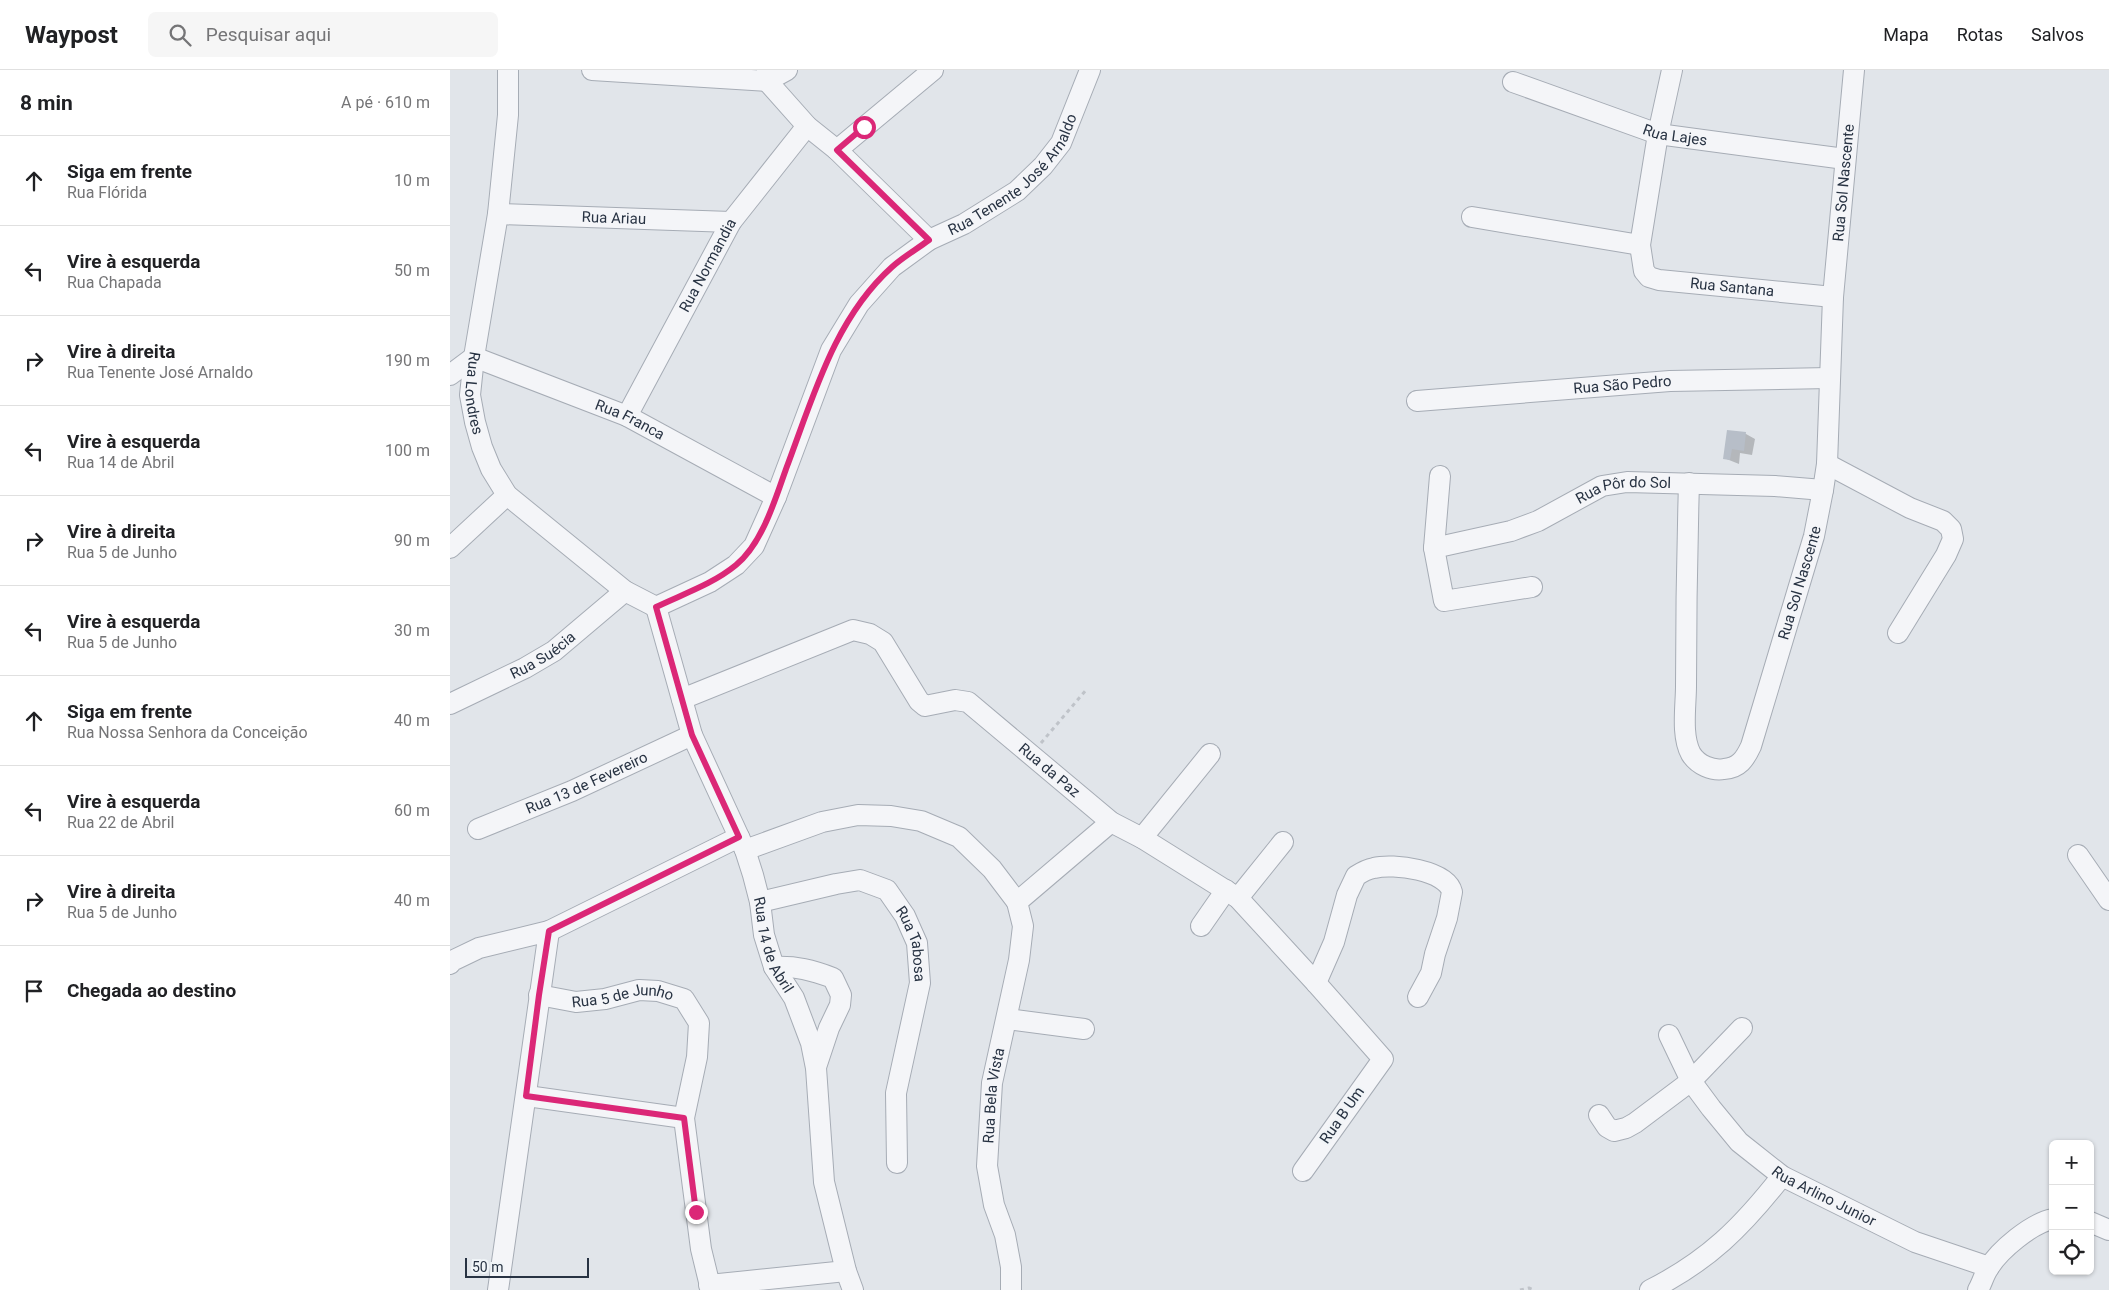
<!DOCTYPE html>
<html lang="pt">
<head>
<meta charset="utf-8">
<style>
  body { margin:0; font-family:Roboto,sans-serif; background:#f6f6f6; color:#202124 }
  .controls { position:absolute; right:15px; bottom:15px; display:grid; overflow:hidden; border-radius:8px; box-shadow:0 1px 4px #0004 }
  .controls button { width:45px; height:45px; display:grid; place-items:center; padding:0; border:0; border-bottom:1px solid #e0e0e0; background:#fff; color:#202124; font:25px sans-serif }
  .scale { position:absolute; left:15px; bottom:12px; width:124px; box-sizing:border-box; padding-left:5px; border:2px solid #283343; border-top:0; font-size:14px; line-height:18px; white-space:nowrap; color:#283343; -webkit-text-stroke:4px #f0f4f7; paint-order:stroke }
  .stop { position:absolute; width:15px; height:15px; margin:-11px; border:4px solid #db2777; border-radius:50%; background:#fff }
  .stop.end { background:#db2777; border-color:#fff; box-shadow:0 1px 5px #0008 }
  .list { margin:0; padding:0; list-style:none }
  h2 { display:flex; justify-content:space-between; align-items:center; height:65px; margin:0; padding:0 20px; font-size:21px }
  h2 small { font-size:16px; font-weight:400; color:#757577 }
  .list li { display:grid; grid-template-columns:32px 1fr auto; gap:15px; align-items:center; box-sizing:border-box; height:90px; padding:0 20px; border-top:1px solid #e0e0e0 }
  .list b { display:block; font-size:19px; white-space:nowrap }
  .list p { margin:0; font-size:16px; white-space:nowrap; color:#757577 }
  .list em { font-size:16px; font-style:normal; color:#757577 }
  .icon { flex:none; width:28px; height:28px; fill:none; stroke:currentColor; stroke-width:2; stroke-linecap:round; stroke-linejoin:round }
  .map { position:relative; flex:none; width:1659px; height:1220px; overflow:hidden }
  header { display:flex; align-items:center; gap:30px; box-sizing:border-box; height:70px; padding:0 25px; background:#fff; border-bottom:1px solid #e0e0e0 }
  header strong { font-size:24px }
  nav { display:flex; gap:28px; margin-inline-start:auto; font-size:18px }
  .search { width:350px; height:45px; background:#f6f6f6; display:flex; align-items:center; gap:12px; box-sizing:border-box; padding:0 18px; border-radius:8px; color:#757577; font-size:19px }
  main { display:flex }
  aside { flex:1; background:#fff }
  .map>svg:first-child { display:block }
</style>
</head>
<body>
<header>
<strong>Waypost</strong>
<div class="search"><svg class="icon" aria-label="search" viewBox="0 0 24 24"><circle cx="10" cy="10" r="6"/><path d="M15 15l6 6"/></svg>Pesquisar aqui</div>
<nav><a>Mapa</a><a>Rotas</a><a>Salvos</a></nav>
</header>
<main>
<aside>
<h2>8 min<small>A pé · 610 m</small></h2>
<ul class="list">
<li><svg class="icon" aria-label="ahead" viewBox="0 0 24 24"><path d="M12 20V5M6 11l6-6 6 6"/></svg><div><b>Siga em frente</b><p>Rua Flórida</p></div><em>10 m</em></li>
<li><svg class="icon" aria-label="left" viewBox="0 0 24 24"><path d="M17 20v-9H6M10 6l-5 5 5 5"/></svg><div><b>Vire à esquerda</b><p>Rua Chapada</p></div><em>50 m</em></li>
<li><svg class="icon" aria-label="right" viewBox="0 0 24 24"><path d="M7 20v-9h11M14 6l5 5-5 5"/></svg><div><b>Vire à direita</b><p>Rua Tenente José Arnaldo</p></div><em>190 m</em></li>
<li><svg class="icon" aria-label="left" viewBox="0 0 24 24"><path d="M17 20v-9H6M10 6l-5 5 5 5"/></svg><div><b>Vire à esquerda</b><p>Rua 14 de Abril</p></div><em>100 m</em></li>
<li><svg class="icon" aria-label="right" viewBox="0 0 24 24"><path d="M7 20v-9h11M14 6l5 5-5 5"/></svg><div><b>Vire à direita</b><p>Rua 5 de Junho</p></div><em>90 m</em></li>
<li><svg class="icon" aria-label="left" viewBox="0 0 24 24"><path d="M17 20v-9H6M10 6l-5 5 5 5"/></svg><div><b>Vire à esquerda</b><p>Rua 5 de Junho</p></div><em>30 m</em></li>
<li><svg class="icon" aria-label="ahead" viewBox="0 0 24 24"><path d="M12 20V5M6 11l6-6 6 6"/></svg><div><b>Siga em frente</b><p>Rua Nossa Senhora da Conceição</p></div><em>40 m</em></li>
<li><svg class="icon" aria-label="left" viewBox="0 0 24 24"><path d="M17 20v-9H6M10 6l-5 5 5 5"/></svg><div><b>Vire à esquerda</b><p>Rua 22 de Abril</p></div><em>60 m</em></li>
<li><svg class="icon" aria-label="right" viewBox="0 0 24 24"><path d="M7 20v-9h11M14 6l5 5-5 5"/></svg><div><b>Vire à direita</b><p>Rua 5 de Junho</p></div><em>40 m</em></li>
<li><svg class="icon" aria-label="arrive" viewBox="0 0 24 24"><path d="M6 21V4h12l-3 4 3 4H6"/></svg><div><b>Chegada ao destino</b></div></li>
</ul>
</aside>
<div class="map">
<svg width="1659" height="1220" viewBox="0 0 1659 1220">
  <rect width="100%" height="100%" fill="#e1e5ea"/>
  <path fill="#0003" d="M1278 361 1296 364 1305 369 1302 385 1290 383 1289 394 1274 388Z"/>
  <path fill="#b7bec8" d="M1277 360 1296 362 1294 381 1282 379 1280 390 1273 389Z"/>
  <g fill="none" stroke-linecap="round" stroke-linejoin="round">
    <g stroke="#a6acb5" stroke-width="22">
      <g id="minor">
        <path id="s1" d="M58 0V45L48 144 24 287 20 325 25 352 32 377 41 399 57 425 175 521 206 537"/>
        <path d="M142 0 317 11 337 0"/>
        <path d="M317 0V11L357 56 387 80 479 170"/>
        <path id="s2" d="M1222 0 1208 64 1190 175 1194 201 1199 207 1209 210 1383 227"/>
        <path id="s3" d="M1063 12 1208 64 1395 89"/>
        <path d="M387 80 483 0"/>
        <path id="s4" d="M48 144 281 152"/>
        <path d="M1022 147 1190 175"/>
        <path id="s5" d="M0 305 24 287 177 346 326 427"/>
        <path id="s6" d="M967 331 1220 311 1379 308"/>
        <path id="s7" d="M177 346 281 152 357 56"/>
        <path d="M1377 394 1460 438 1493 451 1501 459 1503 469 1496 485 1448 563"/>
        <path d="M990 406 984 478 994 531 1082 517"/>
        <path id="s8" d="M1239 413C1237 481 1236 548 1236 616 1236 636 1231 666 1241 684 1248 695 1262 701 1274 699 1289 698 1295 689 1301 676L1364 466 1373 420 1377 394 1383 227 1404 0"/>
        <path d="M0 478 57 425"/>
        <path id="s9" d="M984 478 1061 461 1088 451 1152 416 1177 412 1325 416 1373 420"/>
        <path id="s10" d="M206 537 260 512 286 495 304 476 326 427 381 280 409 234 442 197 479 170 514 154 567 121 593 96 611 73 640 0"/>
        <path id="s11" d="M206 537 242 665 295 780 303 805 310 832 314 865 324 897 344 928 361 973 366 998 374 1112 396 1201 403 1220"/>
        <path id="s12" d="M232 629 403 560 420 564 433 572 469 631 475 636 505 630 518 632 661 752 692 768 788 828 866 913 933 989 853 1101"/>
        <path id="s13" d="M0 634 75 598 104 581 175 521"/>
        <path id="s14" d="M28 759 122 721 242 665"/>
        <path d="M692 768 760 684"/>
        <path d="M295 780 372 752 408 745 441 746 471 751 509 767 542 799 567 832"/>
        <path d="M1628 785 1659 830"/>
        <path d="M788 828 833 772"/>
        <path id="s15" d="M310 832 386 814 410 810 437 820 455 846 467 873 470 913 446 1023 447 1093"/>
        <path d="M751 856 776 820"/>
        <path d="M0 894 2 891 29 878 99 861 289 767"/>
        <path d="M324 897C346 896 362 900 383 908L391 925 390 935 379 958 366 997"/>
        <path d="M866 913 884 872 897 825 906 806C912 802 918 799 924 798 943 793 997 800 1002 822L997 848 985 884 981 903 968 927"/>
        <path id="s16" d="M89 925 126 932 155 929 189 920 208 921 234 929 249 953 247 987 234 1048 251 1179 261 1220"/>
        <path d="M557 949 634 959"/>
        <path id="s17" d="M1219 965 1241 1011 1261 1038 1289 1072 1332 1106 1465 1172 1539 1197"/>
        <path d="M77 1026 234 1048"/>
        <path d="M1149 1045 1157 1057 1164 1061 1176 1058 1185 1053 1241 1011 1292 958"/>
        <path d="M1640 1152 1659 1160"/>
        <path d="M259 1215 396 1201"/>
        <path d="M48 1220 99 861"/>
        <path id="s18" d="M561 1220V1197L555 1165 544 1135 537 1096 542 1013 569 890 573 856 567 832 661 752"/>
        <path d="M1200 1220C1258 1191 1292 1157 1332 1106"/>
        <path d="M1528 1220C1532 1213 1534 1205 1538 1199 1549 1180 1582 1153 1603 1149"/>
      </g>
    </g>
    <path stroke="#bfc3c9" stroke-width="3" stroke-dasharray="4 4" stroke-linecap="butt" d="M591 673 636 620
      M1070 1220 1079 1218 1084 1220"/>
    <use href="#minor" stroke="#f4f5f8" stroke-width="20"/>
  </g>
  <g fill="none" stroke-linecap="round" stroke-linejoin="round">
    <path stroke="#db2777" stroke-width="6" d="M246 1142 234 1048 76 1026 89 925 99 861 289 767 242 665 206 537C233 524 263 514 286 495 312 474 325 430 336 399 363 328 384 249 442 197 453 187 467 179 479 170L387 80 414 57"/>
  </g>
  <g text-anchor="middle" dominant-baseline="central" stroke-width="4" stroke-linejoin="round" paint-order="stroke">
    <g font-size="15" fill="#283343" stroke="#f0f4f7">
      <text stroke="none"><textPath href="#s3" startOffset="171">Rua Lajes</textPath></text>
      <text stroke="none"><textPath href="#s10" startOffset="586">Rua Tenente José Arnaldo</textPath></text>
      <text stroke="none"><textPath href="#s8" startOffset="922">Rua Sol Nascente</textPath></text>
      <text stroke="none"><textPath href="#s4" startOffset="116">Rua Ariau</textPath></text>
      <text stroke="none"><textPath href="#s7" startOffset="171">Rua Normandia</textPath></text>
      <text stroke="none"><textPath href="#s2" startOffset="296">Rua Santana</textPath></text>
      <text stroke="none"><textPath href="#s6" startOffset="206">Rua São Pedro</textPath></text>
      <text stroke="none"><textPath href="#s1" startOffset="326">Rua Londres</textPath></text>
      <text stroke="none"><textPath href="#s5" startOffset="198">Rua Franca</textPath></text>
      <text stroke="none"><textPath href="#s9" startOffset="201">Rua Pôr do Sol</textPath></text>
      <text stroke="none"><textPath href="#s8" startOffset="518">Rua Sol Nascente</textPath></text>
      <text stroke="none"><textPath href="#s13" startOffset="105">Rua Suécia</textPath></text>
      <text stroke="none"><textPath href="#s12" startOffset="444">Rua da Paz</textPath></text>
      <text stroke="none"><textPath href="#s14" startOffset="118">Rua 13 de Fevereiro</textPath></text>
      <text stroke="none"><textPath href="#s11" startOffset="359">Rua 14 de Abril</textPath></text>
      <text stroke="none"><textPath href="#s15" startOffset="192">Rua Tabosa</textPath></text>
      <text stroke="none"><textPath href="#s16" startOffset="85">Rua 5 de Junho</textPath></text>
      <text stroke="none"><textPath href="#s18" startOffset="198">Rua Bela Vista</textPath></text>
      <text transform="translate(892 1045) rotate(-55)">Rua B Um</text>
      <text stroke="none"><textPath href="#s17" startOffset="230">Rua Arlino Junior</textPath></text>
    </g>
  </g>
</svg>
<div class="controls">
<button>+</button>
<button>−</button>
<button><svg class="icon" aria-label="locate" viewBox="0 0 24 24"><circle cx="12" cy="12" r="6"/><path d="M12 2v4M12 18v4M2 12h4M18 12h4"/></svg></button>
</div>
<div class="scale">50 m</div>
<div class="stop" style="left:414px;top:57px"></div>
<div class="stop end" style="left:246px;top:1142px"></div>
</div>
</main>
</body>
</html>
